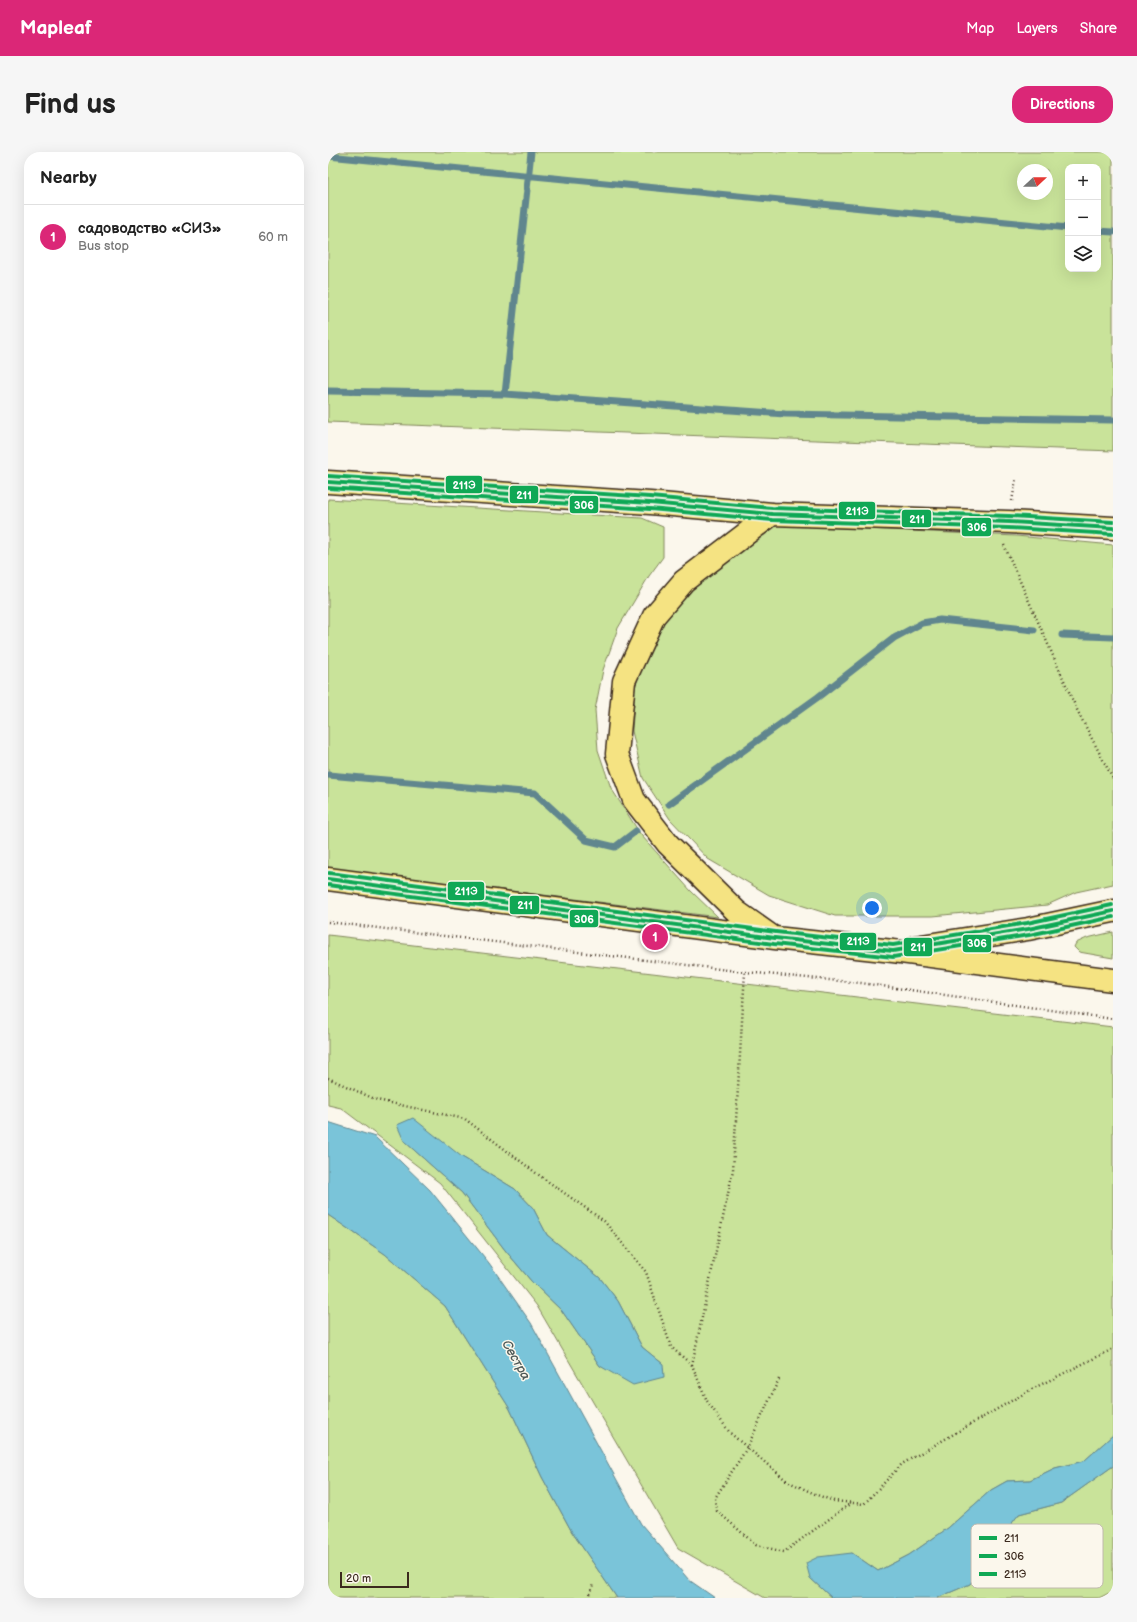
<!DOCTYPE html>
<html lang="en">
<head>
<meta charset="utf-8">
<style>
  body { margin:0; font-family:"Balsamiq Sans",sans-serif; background:#f6f6f6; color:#222 }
  .controls { position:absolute; right:12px; top:12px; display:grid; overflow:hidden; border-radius:8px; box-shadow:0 4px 16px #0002 }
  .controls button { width:36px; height:36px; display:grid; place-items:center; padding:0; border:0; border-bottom:1px solid #e0e0e0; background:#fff; color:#222; font:20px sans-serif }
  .compass { position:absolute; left:689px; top:12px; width:36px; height:36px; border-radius:50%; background:#fff; box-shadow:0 4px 16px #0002; rotate:68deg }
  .scale { position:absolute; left:12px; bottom:10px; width:69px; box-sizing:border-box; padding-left:4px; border:2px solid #3b2a1e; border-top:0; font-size:11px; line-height:14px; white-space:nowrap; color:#3b2a1e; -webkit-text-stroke:3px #fbf7ec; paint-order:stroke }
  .you { position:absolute; left:544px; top:756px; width:14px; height:14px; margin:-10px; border:3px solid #fff; border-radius:50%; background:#1a73e8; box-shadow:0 0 0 6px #1a73e833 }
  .badge { display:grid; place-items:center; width:26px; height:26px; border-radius:50%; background:#db2777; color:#fff; font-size:13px; font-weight:700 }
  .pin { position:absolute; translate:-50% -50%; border:2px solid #fff; box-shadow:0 1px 4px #0006 }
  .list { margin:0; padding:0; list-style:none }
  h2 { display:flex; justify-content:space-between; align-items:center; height:52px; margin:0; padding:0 16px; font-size:17px }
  h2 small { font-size:13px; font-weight:400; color:#767676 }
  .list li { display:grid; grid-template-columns:26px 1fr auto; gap:12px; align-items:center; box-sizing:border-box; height:64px; padding:0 16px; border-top:1px solid #e0e0e0 }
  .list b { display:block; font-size:15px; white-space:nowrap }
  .list p { margin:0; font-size:13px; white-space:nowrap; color:#767676 }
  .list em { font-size:13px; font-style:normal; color:#767676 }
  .icon { flex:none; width:22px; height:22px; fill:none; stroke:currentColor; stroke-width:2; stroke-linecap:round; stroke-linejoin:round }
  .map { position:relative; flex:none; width:785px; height:1446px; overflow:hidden; border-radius:16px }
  header { display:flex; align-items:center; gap:24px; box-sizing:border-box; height:56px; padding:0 20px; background:#db2777; color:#fff }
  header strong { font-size:19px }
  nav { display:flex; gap:22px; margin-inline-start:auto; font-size:14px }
  .intro { display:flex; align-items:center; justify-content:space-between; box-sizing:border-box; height:96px; padding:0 24px }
  h1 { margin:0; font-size:28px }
  .button { padding:10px 18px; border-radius:16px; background:#db2777; color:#fff; font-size:14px; font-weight:700 }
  main { display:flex; gap:24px; padding:0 24px }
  aside { flex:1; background:#fff; border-radius:16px; box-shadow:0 4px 16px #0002 }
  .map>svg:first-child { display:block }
</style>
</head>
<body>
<header>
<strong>Mapleaf</strong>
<nav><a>Map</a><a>Layers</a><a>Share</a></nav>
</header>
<div class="intro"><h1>Find us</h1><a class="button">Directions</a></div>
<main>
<aside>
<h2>Nearby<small></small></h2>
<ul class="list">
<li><span class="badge">1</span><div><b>садоводство «СИЗ»</b><p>Bus stop</p></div><em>60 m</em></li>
</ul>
</aside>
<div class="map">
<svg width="785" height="1446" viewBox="0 0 785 1446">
  <rect width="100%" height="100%" fill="#fbf7ec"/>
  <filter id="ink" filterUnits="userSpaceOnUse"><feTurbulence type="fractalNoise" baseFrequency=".025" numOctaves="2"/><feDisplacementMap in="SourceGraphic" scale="8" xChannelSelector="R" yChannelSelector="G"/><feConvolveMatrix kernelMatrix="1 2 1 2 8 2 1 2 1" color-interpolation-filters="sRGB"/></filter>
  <g filter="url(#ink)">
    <path fill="#c9e39a" stroke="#82865c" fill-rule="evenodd" d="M0 0H785V299L0 270ZM740 15H770V117H740ZM695 18H719V42H695Z
      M0 347 314 366 335 375V405L321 424 290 476 275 518 267 558 270 598 283 636 313 683 363 739 390 765 0 716Z
      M432 372 688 384 785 393V732L748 740 719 753 605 764H507L441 743 380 707 342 667 315 626 304 579 307 536 318 499 347 453 386 405Z
      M785 780V806L751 800 746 795 748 791 759 786Z
      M0 783 785 875V1283L756 1309 727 1316 702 1328 679 1329 663 1338 620 1376 581 1403 550 1419 524 1401 482 1426 504 1446H437L350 1396 209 1154 112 1031 13 956 0 953ZM76 989 134 1005 187 1037 205 1056 219 1083 272 1126 290 1149 314 1195 335 1212 272 1214 234 1159 204 1130 177 1098 134 1041Z
      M0 1063 57 1102 117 1154 182 1257 214 1325 244 1380 289 1446H0Z
      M785 1314V1439L771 1446H609L642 1432 673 1385 691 1362 733 1351Z"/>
    <path fill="#7ac4d9" stroke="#61868e" d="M85 966 134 1005 187 1037 205 1056 219 1083 272 1126 290 1149 314 1195 335 1212 336 1225 305 1233 272 1214 234 1159 204 1130 177 1098 134 1041 76 989 69 973Z
      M0 970 47 985 102 1038 161 1111 203 1171 313 1372 361 1428 387 1446H289L244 1380 214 1325 182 1257 117 1154 57 1102 0 1063Z
      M785 1283V1314L733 1351 691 1362 673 1385 642 1432 609 1446H504L482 1426 478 1411 490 1405 524 1401 550 1419 581 1403 620 1376 663 1338 679 1329 702 1328 727 1316 756 1309Z"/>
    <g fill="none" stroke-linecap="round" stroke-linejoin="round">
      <path stroke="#61868e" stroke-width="7" d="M0 4 740 76
        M770 79 785 80
        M0 239 177 242 457 262 785 268
        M177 242 203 0
        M734 483 785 485
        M0 623 207 641 258 688 287 695 308 679
        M341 652 490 545 566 486 594 471 612 468 706 478"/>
      <g stroke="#3b2a1e" stroke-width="25">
        <path id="highway" d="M0 330 322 351 444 362 681 370 785 376
          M0 727 447 786 565 799 785 828
          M443 784 409 760 340 692 306 648 289 602 296 529 326 464 356 429 444 362
          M587 795 700 777 785 759"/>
      </g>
      <path stroke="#3b2a1e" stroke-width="2.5" stroke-dasharray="1 3" stroke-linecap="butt" d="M684 349 688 327
        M676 393 750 560 785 627
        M0 770 417 820 533 831 785 867
        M0 926 49 948 137 967 208 1021 276 1069 318 1120 343 1195 364 1213 379 1249 402 1281 459 1329 489 1343 506 1349 536 1352 574 1312 704 1237 785 1197
        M364 1213 405 1018 417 820
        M451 1227 419 1296 387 1346 389 1359 428 1393 456 1400 523 1351
        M261 1446 265 1432"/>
      <use href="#highway" stroke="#f5e382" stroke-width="22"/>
      <g stroke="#fbf7ec" stroke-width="7">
        <path id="bus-1" d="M0 330 322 351 444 362 681 370 785 376
          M0 727 447 786 565 799 700 777 785 759"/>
      </g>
      <g stroke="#fbf7ec" stroke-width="7">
        <path id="bus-2" d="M0 336 322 357 444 368 681 376 785 382
          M0 733 446 792 565 805 701 783 785 765"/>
      </g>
      <g stroke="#fbf7ec" stroke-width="7">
        <path id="bus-3" d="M0 324 322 345 444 356 681 364 785 370
          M1 721 448 780 565 793 699 771 784 753"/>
      </g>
      <use href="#bus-1" stroke="#10a855" stroke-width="4"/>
      <use href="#bus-2" stroke="#10a855" stroke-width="4"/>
      <use href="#bus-3" stroke="#10a855" stroke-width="4"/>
    </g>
  </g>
  <g text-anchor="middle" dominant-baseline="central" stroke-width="3" stroke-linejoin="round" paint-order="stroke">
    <g font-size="13" font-style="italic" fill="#4e5856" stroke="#fbf7ec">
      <text transform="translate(188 1208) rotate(60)">Сестра</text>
    </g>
  </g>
  <rect x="643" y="1372" width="132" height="64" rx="6" fill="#fbf7ec" stroke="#c1baae" stroke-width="1"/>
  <rect x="651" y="1384" width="18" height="4" fill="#10a855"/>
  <rect x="651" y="1402" width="18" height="4" fill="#10a855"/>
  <rect x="651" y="1420" width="18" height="4" fill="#10a855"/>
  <g font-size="11" fill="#3b2a1e">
    <text x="676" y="1390">211</text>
    <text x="676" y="1408">306</text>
    <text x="676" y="1426">211Э</text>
  </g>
  <g stroke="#fbf7ec" stroke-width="1.5">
    <rect x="117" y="323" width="38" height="19" rx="4" fill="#10a855"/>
    <rect x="181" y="333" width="30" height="19" rx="4" fill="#10a855"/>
    <rect x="241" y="343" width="30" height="19" rx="4" fill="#10a855"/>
    <rect x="510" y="349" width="38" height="19" rx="4" fill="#10a855"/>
    <rect x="573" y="357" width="31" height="19" rx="4" fill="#10a855"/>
    <rect x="633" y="365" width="31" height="20" rx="4" fill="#10a855"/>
    <rect x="119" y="729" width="38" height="20" rx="4" fill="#10a855"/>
    <rect x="181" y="743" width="31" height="20" rx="4" fill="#10a855"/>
    <rect x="241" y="757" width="30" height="19" rx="4" fill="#10a855"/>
    <rect x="511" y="780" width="38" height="19" rx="4" fill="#10a855"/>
    <rect x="634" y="782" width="30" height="19" rx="4" fill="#10a855"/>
    <rect x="575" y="785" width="30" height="20" rx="4" fill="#10a855"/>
  </g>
  <g font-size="11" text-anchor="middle" font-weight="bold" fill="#fff">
    <text x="136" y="337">211Э</text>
    <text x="196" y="347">211</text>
    <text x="256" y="357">306</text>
    <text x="529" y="363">211Э</text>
    <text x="589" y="371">211</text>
    <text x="649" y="379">306</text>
    <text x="138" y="743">211Э</text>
    <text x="197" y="757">211</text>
    <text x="256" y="771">306</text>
    <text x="530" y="793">211Э</text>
    <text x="649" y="795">306</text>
    <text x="590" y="799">211</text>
  </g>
</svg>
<div class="controls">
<button>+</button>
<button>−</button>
<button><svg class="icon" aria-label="layers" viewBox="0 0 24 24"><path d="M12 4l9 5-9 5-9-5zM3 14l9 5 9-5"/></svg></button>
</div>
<svg class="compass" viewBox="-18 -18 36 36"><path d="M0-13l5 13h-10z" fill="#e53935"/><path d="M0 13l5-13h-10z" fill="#767676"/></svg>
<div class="scale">20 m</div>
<div class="you"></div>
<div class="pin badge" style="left:327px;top:785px">1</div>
</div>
</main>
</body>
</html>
